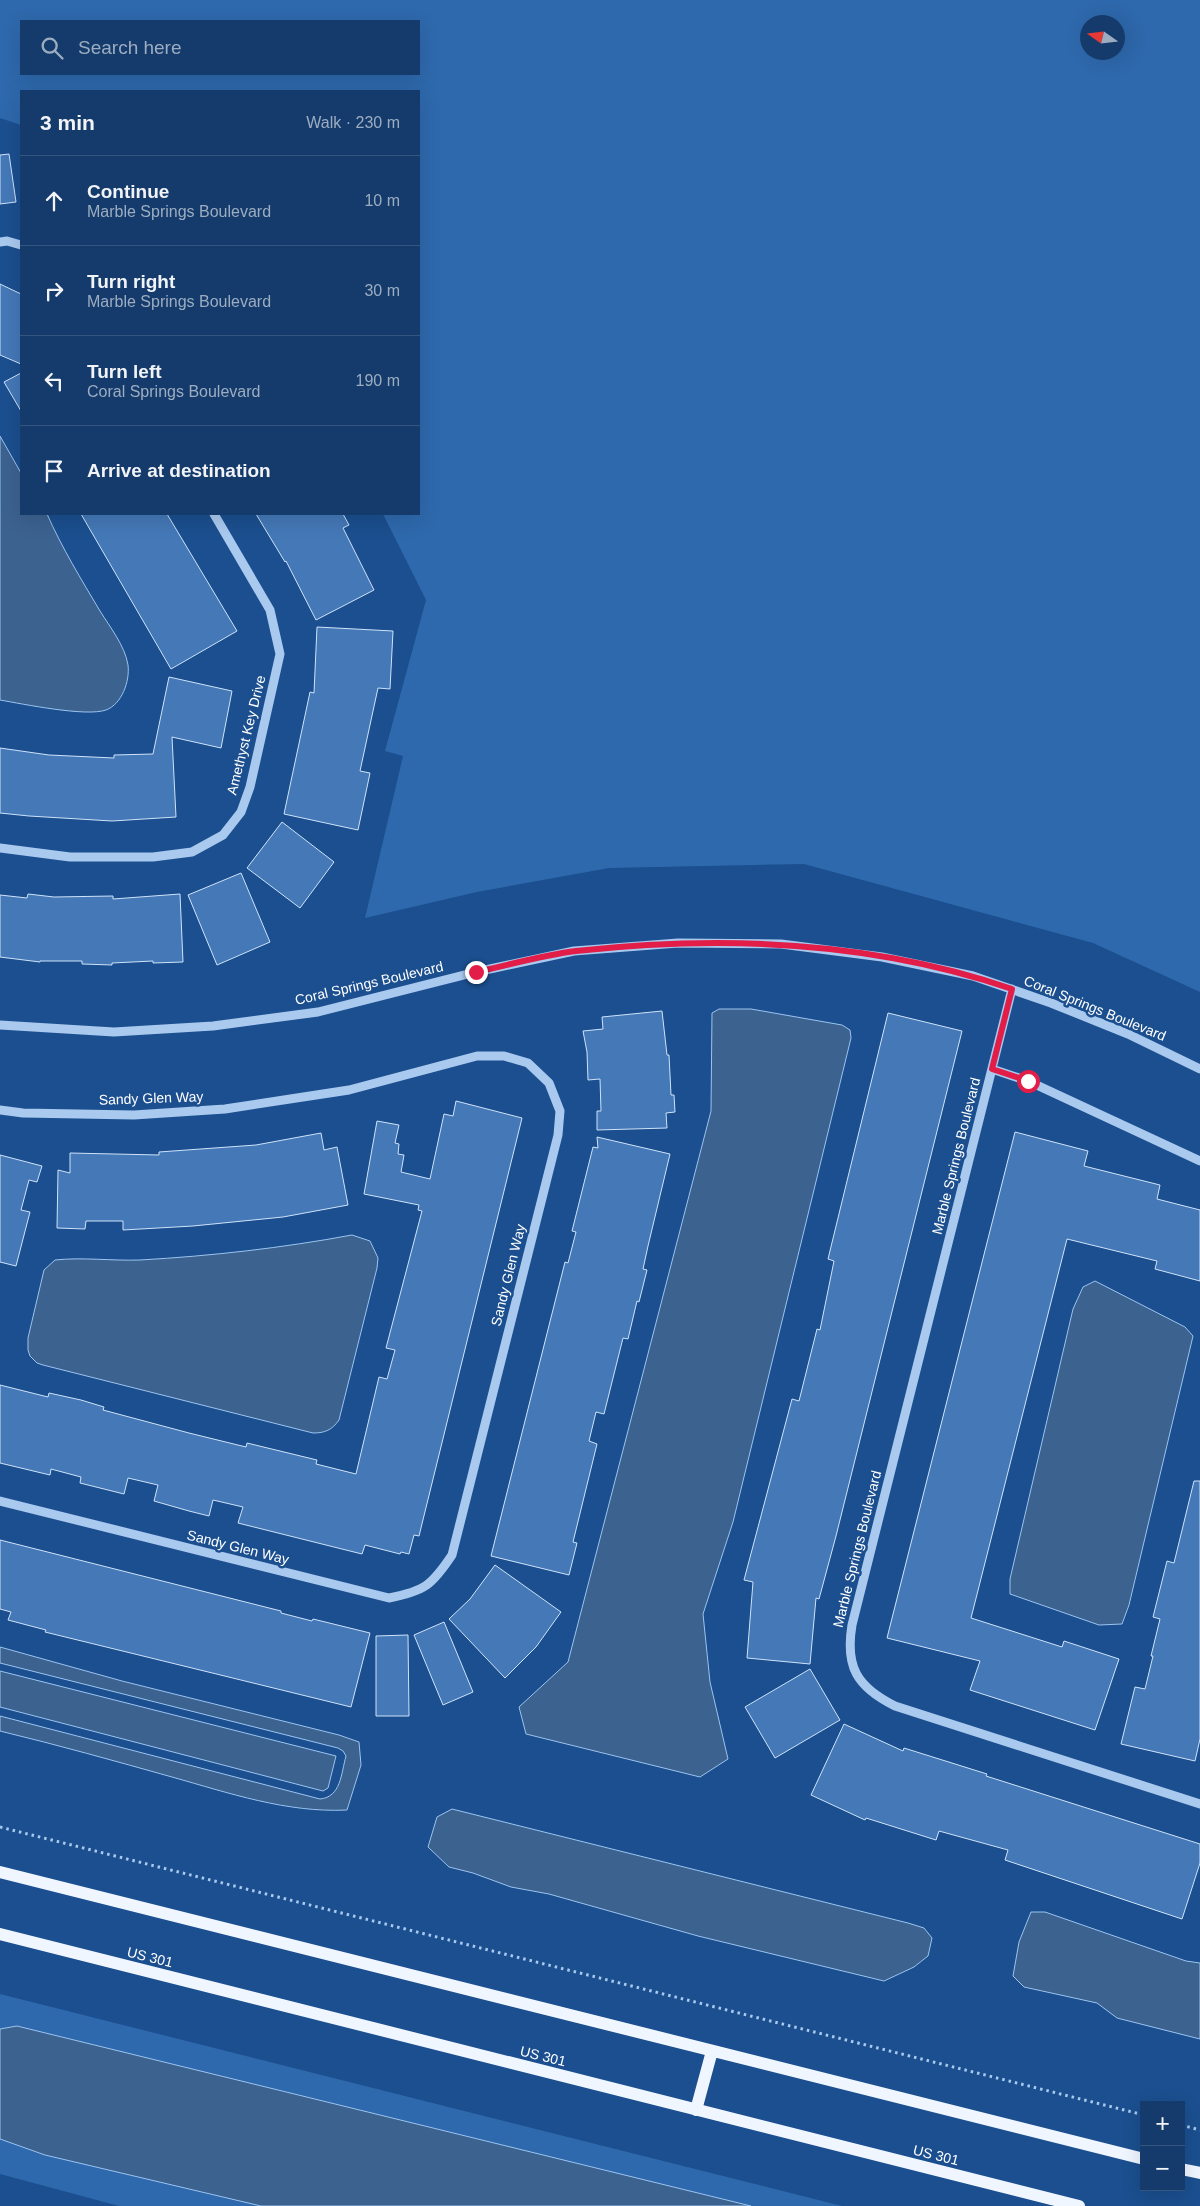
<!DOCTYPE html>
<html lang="en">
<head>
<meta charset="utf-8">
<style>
  body { margin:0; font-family:Helvetica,sans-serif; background:#214673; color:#f1f3f6 }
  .controls { position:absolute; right:15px; bottom:15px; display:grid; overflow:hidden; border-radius:0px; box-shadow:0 5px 20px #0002 }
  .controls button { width:45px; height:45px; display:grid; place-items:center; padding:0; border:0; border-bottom:1px solid #33557e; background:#143b6b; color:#f1f3f6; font:25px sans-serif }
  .compass { position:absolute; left:1080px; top:15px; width:45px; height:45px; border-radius:50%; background:#143b6b; box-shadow:0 5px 20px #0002; rotate:284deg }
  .stop { position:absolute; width:15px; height:15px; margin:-11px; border:4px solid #e11d48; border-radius:50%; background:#fff }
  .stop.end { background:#e11d48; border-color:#fff; box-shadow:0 1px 5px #0008 }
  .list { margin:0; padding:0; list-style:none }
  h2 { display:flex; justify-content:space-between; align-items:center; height:65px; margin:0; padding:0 20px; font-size:21px }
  h2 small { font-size:16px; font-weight:400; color:#9dadc1 }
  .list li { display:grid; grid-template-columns:32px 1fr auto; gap:15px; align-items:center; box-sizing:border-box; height:90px; padding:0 20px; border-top:1px solid #33557e }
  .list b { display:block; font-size:19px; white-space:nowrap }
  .list p { margin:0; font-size:16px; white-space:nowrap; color:#9dadc1 }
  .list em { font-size:16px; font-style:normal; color:#9dadc1 }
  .icon { flex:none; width:28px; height:28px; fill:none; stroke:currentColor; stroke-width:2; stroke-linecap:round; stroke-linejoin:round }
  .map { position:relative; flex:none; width:1200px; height:2206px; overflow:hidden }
  .search { position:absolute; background:#143b6b; box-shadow:0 5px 20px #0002; left:20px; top:20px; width:400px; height:55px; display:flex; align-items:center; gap:12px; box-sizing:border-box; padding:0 18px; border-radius:0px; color:#9dadc1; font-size:19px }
  .panel { position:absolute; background:#143b6b; box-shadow:0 5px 20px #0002; left:20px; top:90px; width:400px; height:425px; border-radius:0px }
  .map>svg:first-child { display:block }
</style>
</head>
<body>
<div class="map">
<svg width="1200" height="2206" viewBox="0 0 1200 2206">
  <rect width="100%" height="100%" fill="#1b4f8f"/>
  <path fill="#2e69ad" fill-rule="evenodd" d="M0 0H1200V992L1093 943 804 864 609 868 477 892 365 918 403 756 385 751 426 600 383 514H419V91H21V125L0 118ZM419 21V74H21V21ZM1088 22H1118V52H1088Z
    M0 1994 842 2206H119L0 2174Z"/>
  <path fill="#3c6290" stroke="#9cc4f0" d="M0 436 21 473V514H47C62 548 81 579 100 611 110 627 125 646 128 665 130 681 122 704 106 710 86 717 23 704 0 700Z
    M719 1009H751L842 1025 850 1030 851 1038 733 1522 703 1614 710 1682 728 1759 700 1777 526 1734 519 1707 568 1662 711 1111 712 1013Z
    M352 1235 370 1241 378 1258 377 1268 339 1420C332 1430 325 1433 313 1433L43 1365 37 1363 30 1356 28 1350V1338L44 1270 55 1260C83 1257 112 1261 140 1260 211 1256 282 1248 352 1235Z
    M1095 1281 1185 1327 1193 1336 1129 1605 1122 1624 1099 1625 1010 1594V1579L1073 1309 1083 1287Z
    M0 1647 122 1681 339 1735 359 1742 361 1765 347 1810C287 1813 229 1793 172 1777 115 1761 58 1745 0 1731V1716L320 1799C341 1797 341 1774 346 1756L343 1751 338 1748 0 1663Z
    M0 1671 336 1756 328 1788 323 1791 0 1707Z
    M452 1809 908 1923 924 1928 932 1938 928 1956 914 1967 884 1981 698 1936 549 1894 511 1887 473 1873 449 1867 428 1847 437 1817Z
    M1031 1912H1045L1186 1961 1200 1963V2039L1117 2018 1097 2003 1024 1987 1013 1976 1019 1942Z
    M17 2026 751 2206H261L45 2155 0 2139V2029Z"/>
  <path fill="#4478b7" stroke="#cfe3fa" d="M9 154 16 202 0 204V155Z
    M0 284 21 294V364L0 355Z
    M21 373V411L4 382Z
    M81 514H167L237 631 171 669Z
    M256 514H343L349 525 343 528 374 590 316 620 286 561 285 562Z
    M317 627 393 631 390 689 378 688 360 771 370 773 358 830 284 814 310 692 314 693Z
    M169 677 232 691 221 748 172 737 176 817 112 821 29 816 0 813V748L49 755 114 758V755L153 754Z
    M282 822 334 862 300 908 247 868Z
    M241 873 270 942 217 965 188 895Z
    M28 894 54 897 113 896V899L180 894 183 962 153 963V961L112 963V965L82 964V961H40V962L0 957V895L27 898Z
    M662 1011 667 1055H669L671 1095H674L675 1112 666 1113 667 1128 597 1130V1111H601L600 1079 588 1080 587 1052 583 1031 603 1029 602 1017Z
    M888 1013 962 1031 836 1536 819 1599 816 1598 810 1664 747 1658 753 1582 744 1580 792 1399 799 1401 817 1329 820 1330 834 1261 828 1259Z
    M456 1101 522 1118 419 1536 414 1535 409 1554 401 1552 400 1554 365 1545 362 1554 238 1523 243 1507 213 1500 209 1516 189 1511 154 1501 158 1485 128 1478 124 1494 80 1483 81 1477 51 1469 50 1475 0 1463V1385L48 1397 49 1393 81 1400 104 1407 103 1410 189 1433 246 1447 247 1443 317 1460 316 1464 356 1474 379 1377 387 1379 395 1350 386 1348 422 1211 418 1210 419 1205 364 1194 377 1121 399 1125 395 1143 399 1144 398 1154 404 1155 401 1172 430 1179 444 1114 453 1116Z
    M1015 1132 1088 1151 1084 1166 1160 1185 1157 1199 1200 1210V1281L1155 1269 1157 1261 1067 1239 971 1618 1062 1647 1064 1641 1119 1659 1095 1730 970 1690 980 1661 887 1638Z
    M321 1133 324 1150 337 1147 348 1205 283 1217 193 1226 123 1230V1221H86L85 1229 57 1228 58 1170 70 1173V1153L159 1155V1152L256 1145Z
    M597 1137 670 1154 648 1246 643 1269 647 1270 639 1302 637 1301 628 1339 623 1338 604 1414 596 1412 589 1441 597 1444 573 1542 577 1543 569 1575 491 1556 565 1262 568 1263 576 1232 572 1231 593 1147 598 1148Z
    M0 1155 42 1166 37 1182 29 1180 21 1210 30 1212 16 1266 0 1262Z
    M1194 1481H1200V1739L1195 1761 1121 1744 1135 1687 1145 1689 1153 1656H1151L1160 1619 1153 1617 1167 1561 1174 1563Z
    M0 1540 281 1611V1613L312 1621 313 1619 370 1633 351 1707 45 1632 46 1630 8 1620 11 1612 0 1609Z
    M495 1565 561 1612 536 1647 505 1678 449 1619 470 1599Z
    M444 1622 473 1692 443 1705 414 1635Z
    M408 1635 409 1716H376V1636Z
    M810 1669 840 1720 775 1758 745 1707Z
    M844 1724 903 1751 904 1748 987 1774 986 1776 1200 1844V1863L1182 1919 1005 1860 1008 1850 939 1831 936 1840 866 1818 865 1820 811 1795Z"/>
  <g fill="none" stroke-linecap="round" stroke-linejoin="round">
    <path stroke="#a9c9ee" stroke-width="3" stroke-dasharray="2.5 4" stroke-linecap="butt" d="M0 1827 1144 2115
      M1181 2125 1200 2130"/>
    <path stroke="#a9c9ee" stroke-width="9" d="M0 242 7 241 21 245
      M0 848 70 857H153L192 852 223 835 241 812 250 787 280 654 270 610 214 514
      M1012 989 852 1625C845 1667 857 1687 895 1706L1200 1804
      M0 1025 114 1032 213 1026 318 1012 476 972 574 951 678 943 781 944 882 957 973 976 1051 1003 1128 1034 1200 1069
      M992 1069 1028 1081 1200 1161
      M0 1110 23 1113 134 1115 225 1109 349 1090 477 1056H504L528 1063 549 1083 560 1111 558 1135 452 1555C432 1585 425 1591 389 1598L0 1501"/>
    <path stroke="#f0f6ff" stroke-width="12" d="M0 1872 1144 2159
      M0 1934 1079 2206
      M696 2110 712 2051
      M1181 2169 1200 2173"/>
  </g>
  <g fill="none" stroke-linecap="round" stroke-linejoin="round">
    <path stroke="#e11d48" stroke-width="6" d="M476 972C509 965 543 955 576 951 722 935 873 941 1012 989L992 1069 1028 1081"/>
  </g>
  <g text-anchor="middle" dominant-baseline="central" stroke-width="5" stroke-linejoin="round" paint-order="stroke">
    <g font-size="14" fill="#fff" stroke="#1b4f8f">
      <text transform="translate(246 735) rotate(-76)">Amethyst Key Drive</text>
      <text transform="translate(369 983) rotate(-13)">Coral Springs Boulevard</text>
      <text transform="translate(1095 1008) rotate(22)">Coral Springs Boulevard</text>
      <text transform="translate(151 1098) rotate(-2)">Sandy Glen Way</text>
      <text transform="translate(956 1156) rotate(-76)">Marble Springs Boulevard</text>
      <text transform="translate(508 1275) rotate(-76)">Sandy Glen Way</text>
      <text transform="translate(238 1547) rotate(14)">Sandy Glen Way</text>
      <text transform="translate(857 1549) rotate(-76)">Marble Springs Boulevard</text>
      <text transform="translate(150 1957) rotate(14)">US 301</text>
      <text transform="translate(543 2056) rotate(14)">US 301</text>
      <text transform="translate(936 2155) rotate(14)">US 301</text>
    </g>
  </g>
</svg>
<div class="controls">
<button>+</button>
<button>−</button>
</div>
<svg class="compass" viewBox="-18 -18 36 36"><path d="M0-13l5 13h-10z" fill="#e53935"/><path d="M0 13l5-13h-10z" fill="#9dadc1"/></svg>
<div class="stop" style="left:1028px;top:1081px"></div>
<div class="stop end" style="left:476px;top:972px"></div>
<div class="search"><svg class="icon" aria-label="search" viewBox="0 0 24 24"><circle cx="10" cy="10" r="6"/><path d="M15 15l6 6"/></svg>Search here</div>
<section class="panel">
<h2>3 min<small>Walk · 230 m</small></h2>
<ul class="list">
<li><svg class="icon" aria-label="ahead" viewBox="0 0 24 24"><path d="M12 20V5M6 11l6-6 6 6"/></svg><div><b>Continue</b><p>Marble Springs Boulevard</p></div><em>10 m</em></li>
<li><svg class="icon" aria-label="right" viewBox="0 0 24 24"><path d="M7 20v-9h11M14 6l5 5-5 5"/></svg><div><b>Turn right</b><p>Marble Springs Boulevard</p></div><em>30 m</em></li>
<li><svg class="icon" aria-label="left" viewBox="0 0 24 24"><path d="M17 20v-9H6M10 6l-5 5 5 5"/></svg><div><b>Turn left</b><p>Coral Springs Boulevard</p></div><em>190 m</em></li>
<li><svg class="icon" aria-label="arrive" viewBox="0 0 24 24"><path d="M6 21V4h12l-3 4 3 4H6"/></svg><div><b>Arrive at destination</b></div></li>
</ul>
</section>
</div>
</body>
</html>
